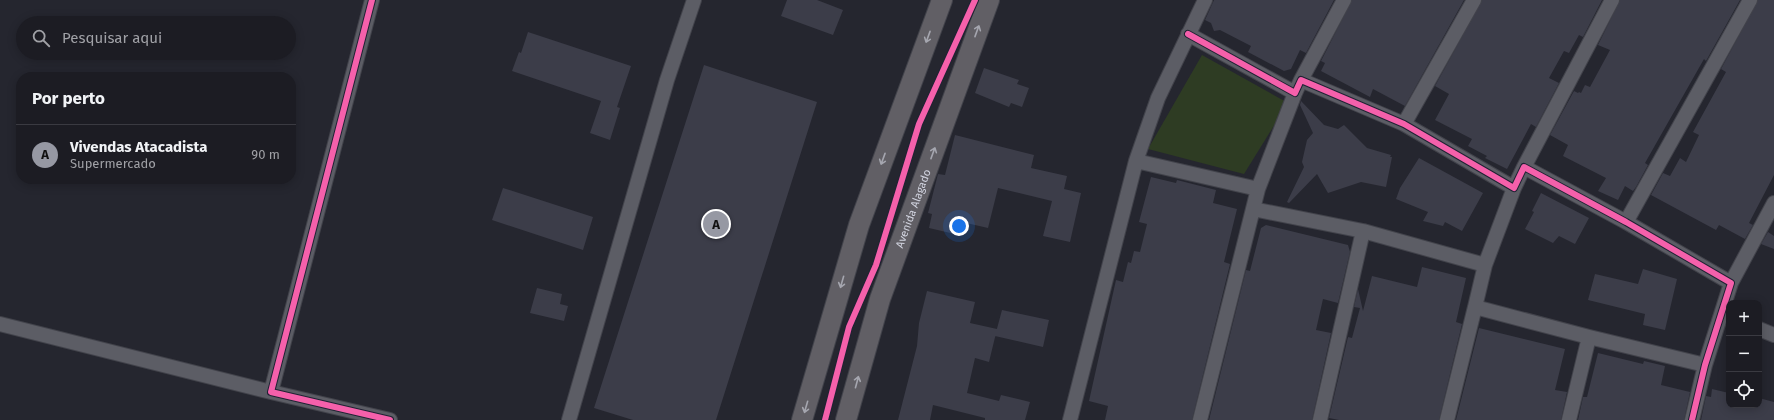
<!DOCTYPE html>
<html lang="pt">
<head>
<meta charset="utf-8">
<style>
  body { margin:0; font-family:"Fira Sans",sans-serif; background:#25252b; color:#f1f3f6 }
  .controls { position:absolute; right:12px; bottom:12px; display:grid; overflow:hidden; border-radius:8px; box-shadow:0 2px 10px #0003 }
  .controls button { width:36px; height:36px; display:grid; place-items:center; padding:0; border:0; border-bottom:1px solid #3a3a41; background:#1c1c23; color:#f1f3f6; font:20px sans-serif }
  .you { position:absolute; left:959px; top:226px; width:14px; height:14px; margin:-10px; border:3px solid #fff; border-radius:50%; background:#1a73e8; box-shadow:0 0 0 6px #1a73e833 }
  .badge { display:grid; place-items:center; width:26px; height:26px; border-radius:50%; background:#9698a3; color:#111; font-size:13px; font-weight:700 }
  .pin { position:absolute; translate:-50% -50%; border:2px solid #fff; box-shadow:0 1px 4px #0006 }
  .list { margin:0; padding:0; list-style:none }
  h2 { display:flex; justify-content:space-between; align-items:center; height:52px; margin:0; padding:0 16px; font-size:17px }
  h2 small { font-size:13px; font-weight:400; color:#a0a1a6 }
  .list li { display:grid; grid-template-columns:26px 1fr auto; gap:12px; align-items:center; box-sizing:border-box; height:60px; padding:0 16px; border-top:1px solid #3a3a41 }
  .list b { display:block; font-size:15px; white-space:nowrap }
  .list p { margin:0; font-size:13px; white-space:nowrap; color:#a0a1a6 }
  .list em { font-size:13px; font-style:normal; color:#a0a1a6 }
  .icon { flex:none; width:22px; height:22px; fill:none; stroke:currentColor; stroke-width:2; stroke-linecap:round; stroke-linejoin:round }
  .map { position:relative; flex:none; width:1774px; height:420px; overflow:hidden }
  .search { position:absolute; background:#1c1c23; box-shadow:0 2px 10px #0003; left:16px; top:16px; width:280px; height:44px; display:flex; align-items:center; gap:10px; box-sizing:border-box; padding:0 14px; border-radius:22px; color:#a0a1a6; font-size:15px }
  .panel { position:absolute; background:#1c1c23; box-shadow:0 2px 10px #0003; left:16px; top:72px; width:280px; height:112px; border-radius:16px }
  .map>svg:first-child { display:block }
</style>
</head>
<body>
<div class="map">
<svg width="1774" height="420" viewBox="0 0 1774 420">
  <rect width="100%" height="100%" fill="#25262f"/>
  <path fill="#2e3c23" d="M1202 55 1288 103 1244 174 1148 149Z"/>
  <path fill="#3c3d49" d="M787 0H817L843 10 833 35 781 16Z
    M1214 0H1334L1306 53 1300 50 1291 69 1284 71 1248 52 1251 46 1220 30 1214 31 1211 23 1205 20Z
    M1352 0H1464L1405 106 1373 89 1370 97 1321 71 1325 63 1321 61Z
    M1482 0H1602L1583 37 1579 35 1569 53 1564 51 1549 78 1559 83 1536 127 1531 124 1507 169 1485 158 1487 156 1468 146 1472 139 1435 120 1449 94 1435 86Z
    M1620 0H1740L1706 61 1704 59 1645 163 1648 165 1636 187 1633 191 1625 186 1618 200 1598 191 1606 178 1563 156 1568 145 1550 135 1574 91 1578 93 1579 92 1581 93 1585 85 1590 87 1610 50 1598 45Z
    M1758 0H1774V175L1749 223 1753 225 1745 239 1719 225 1716 230 1651 195 1663 173 1670 176 1680 158 1686 162 1699 135 1693 132 1726 72 1721 69Z
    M528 32 631 66 617 107 620 108 610 140 590 133 601 101 512 71 519 52 521 53Z
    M704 65 817 102 716 420H633L594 408Z
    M984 68 1019 80 1017 84 1029 88 1022 107 1011 103 1009 107 975 93Z
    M1301 101 1324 125 1338 129 1344 125 1367 148 1391 155 1390 157H1392L1386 187 1361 182 1328 193 1317 174 1289 203 1287 202 1304 167 1302 162 1307 140 1313 133 1300 105Z
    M955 135 1034 155 1031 168 1067 176 1064 189 1081 193 1070 242 1043 236 1052 201 998 188 988 228 962 222 959 235 929 228 932 214 928 213 938 174 945 175Z
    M1419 158 1483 193 1462 231 1445 222 1443 226 1423 221 1428 212 1396 199 1400 188Z
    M1151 177 1176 183 1177 180 1216 190 1213 203 1237 209 1224 262 1230 264 1192 420H1105L1108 406 1089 401 1116 280 1123 282 1128 262 1131 263 1134 251 1140 252 1147 224 1139 222Z
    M503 188 593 217 583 250 492 220Z
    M1541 193 1589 218 1575 244 1559 236 1553 243 1525 229 1534 212 1532 211Z
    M1266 225 1348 245 1350 252 1338 303 1323 299 1316 330 1331 333 1312 420H1209L1246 270 1250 271 1261 228Z
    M1768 232 1774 236V249L1761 244Z
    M1422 267 1466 278 1456 322 1462 324 1439 420H1339L1329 418 1348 337 1352 338 1360 308 1354 307 1358 289 1363 311 1372 276 1417 287Z
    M1643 269 1677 279 1665 330 1643 325 1645 314 1588 300 1595 274 1638 284Z
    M537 288 562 294 560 304 568 306 564 321 530 313Z
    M927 291 975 302 970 323 997 329 989 362 975 358 967 393 999 401 1001 395 1030 402 1025 420H985V418L933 405 930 420H898L917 346 919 323Z
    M1002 310 1049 320 1043 347 995 336Z
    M1479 328 1565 349 1555 390 1567 392 1561 420H1456Z
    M1598 353 1643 364 1644 361 1665 366 1661 385 1690 392 1684 420H1578L1583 397H1587Z
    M1712 389 1729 393V405H1759V398L1774 402V420H1701L1706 396 1711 397Z"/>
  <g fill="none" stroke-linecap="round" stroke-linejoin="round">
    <g stroke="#42434b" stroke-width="16">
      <path id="minor" d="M372 0 271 392 390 420
        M1188 34 1295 93 1301 80 1404 124 1514 188 1524 167 1626 222 1731 283 1705 365 1692 420
        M1301 80 1344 0
        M1295 93 1258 189 1253 209 1363 231 1485 265
        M1404 124 1474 0
        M1136 161 1258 189
        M1524 167 1612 0
        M1514 188 1485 265 1475 307 1589 337 1705 365
        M1626 222 1750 0
        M1731 283 1774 203
        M0 324 271 392
        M1759 329 1774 335
        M569 420 667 80 694 0
        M1070 420 1136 161 1158 98 1205 0
        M1200 420 1253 209
        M1320 420 1363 231
        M1447 420 1475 307
        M1569 420 1589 337"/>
    </g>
    <g stroke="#42434b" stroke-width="22">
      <g id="secondary">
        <path d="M802 420 859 225 942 0"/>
        <path id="s1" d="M846 420 880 299 989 0"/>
      </g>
    </g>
    <use href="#minor" stroke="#5c5d65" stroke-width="14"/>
    <use href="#secondary" stroke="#615f65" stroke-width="20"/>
    <g stroke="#202234" stroke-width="8">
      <path id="cycleway" d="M372 0 271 392 390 420
        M1188 34 1295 93 1301 80 1404 124 1514 188 1524 167 1626 222 1731 283 1705 365 1692 420
        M825 420 849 327 876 265 919 124 975 0"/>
    </g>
    <use href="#cycleway" stroke="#f560ab" stroke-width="6"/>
  </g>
  <defs><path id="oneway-shaft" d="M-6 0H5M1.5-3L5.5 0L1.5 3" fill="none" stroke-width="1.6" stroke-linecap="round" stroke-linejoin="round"/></defs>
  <g stroke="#a5a6af">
    <use href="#oneway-shaft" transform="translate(977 31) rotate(-70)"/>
    <use href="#oneway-shaft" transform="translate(928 37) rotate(110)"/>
    <use href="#oneway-shaft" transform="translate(933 153) rotate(-70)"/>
    <use href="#oneway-shaft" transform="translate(883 159) rotate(110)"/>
    <use href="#oneway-shaft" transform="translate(842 282) rotate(106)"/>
    <use href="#oneway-shaft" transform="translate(857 382) rotate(-75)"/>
    <use href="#oneway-shaft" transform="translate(806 407) rotate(106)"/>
  </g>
  <g text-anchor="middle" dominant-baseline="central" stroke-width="3.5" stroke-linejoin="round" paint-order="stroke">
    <g font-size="11" fill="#d3d5e1" stroke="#202234">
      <text stroke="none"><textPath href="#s1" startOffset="222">Avenida Alagado</textPath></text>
    </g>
  </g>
</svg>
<div class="controls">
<button>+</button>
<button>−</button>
<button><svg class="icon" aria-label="locate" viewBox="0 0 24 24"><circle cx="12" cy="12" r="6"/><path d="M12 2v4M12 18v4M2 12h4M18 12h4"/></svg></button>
</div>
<div class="you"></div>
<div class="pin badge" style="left:716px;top:224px">A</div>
<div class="search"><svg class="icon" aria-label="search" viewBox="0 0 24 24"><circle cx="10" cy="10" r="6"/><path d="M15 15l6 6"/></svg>Pesquisar aqui</div>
<section class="panel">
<h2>Por perto<small></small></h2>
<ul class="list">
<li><span class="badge">A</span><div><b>Vivendas Atacadista</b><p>Supermercado</p></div><em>90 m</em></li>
</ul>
</section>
</div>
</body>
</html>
